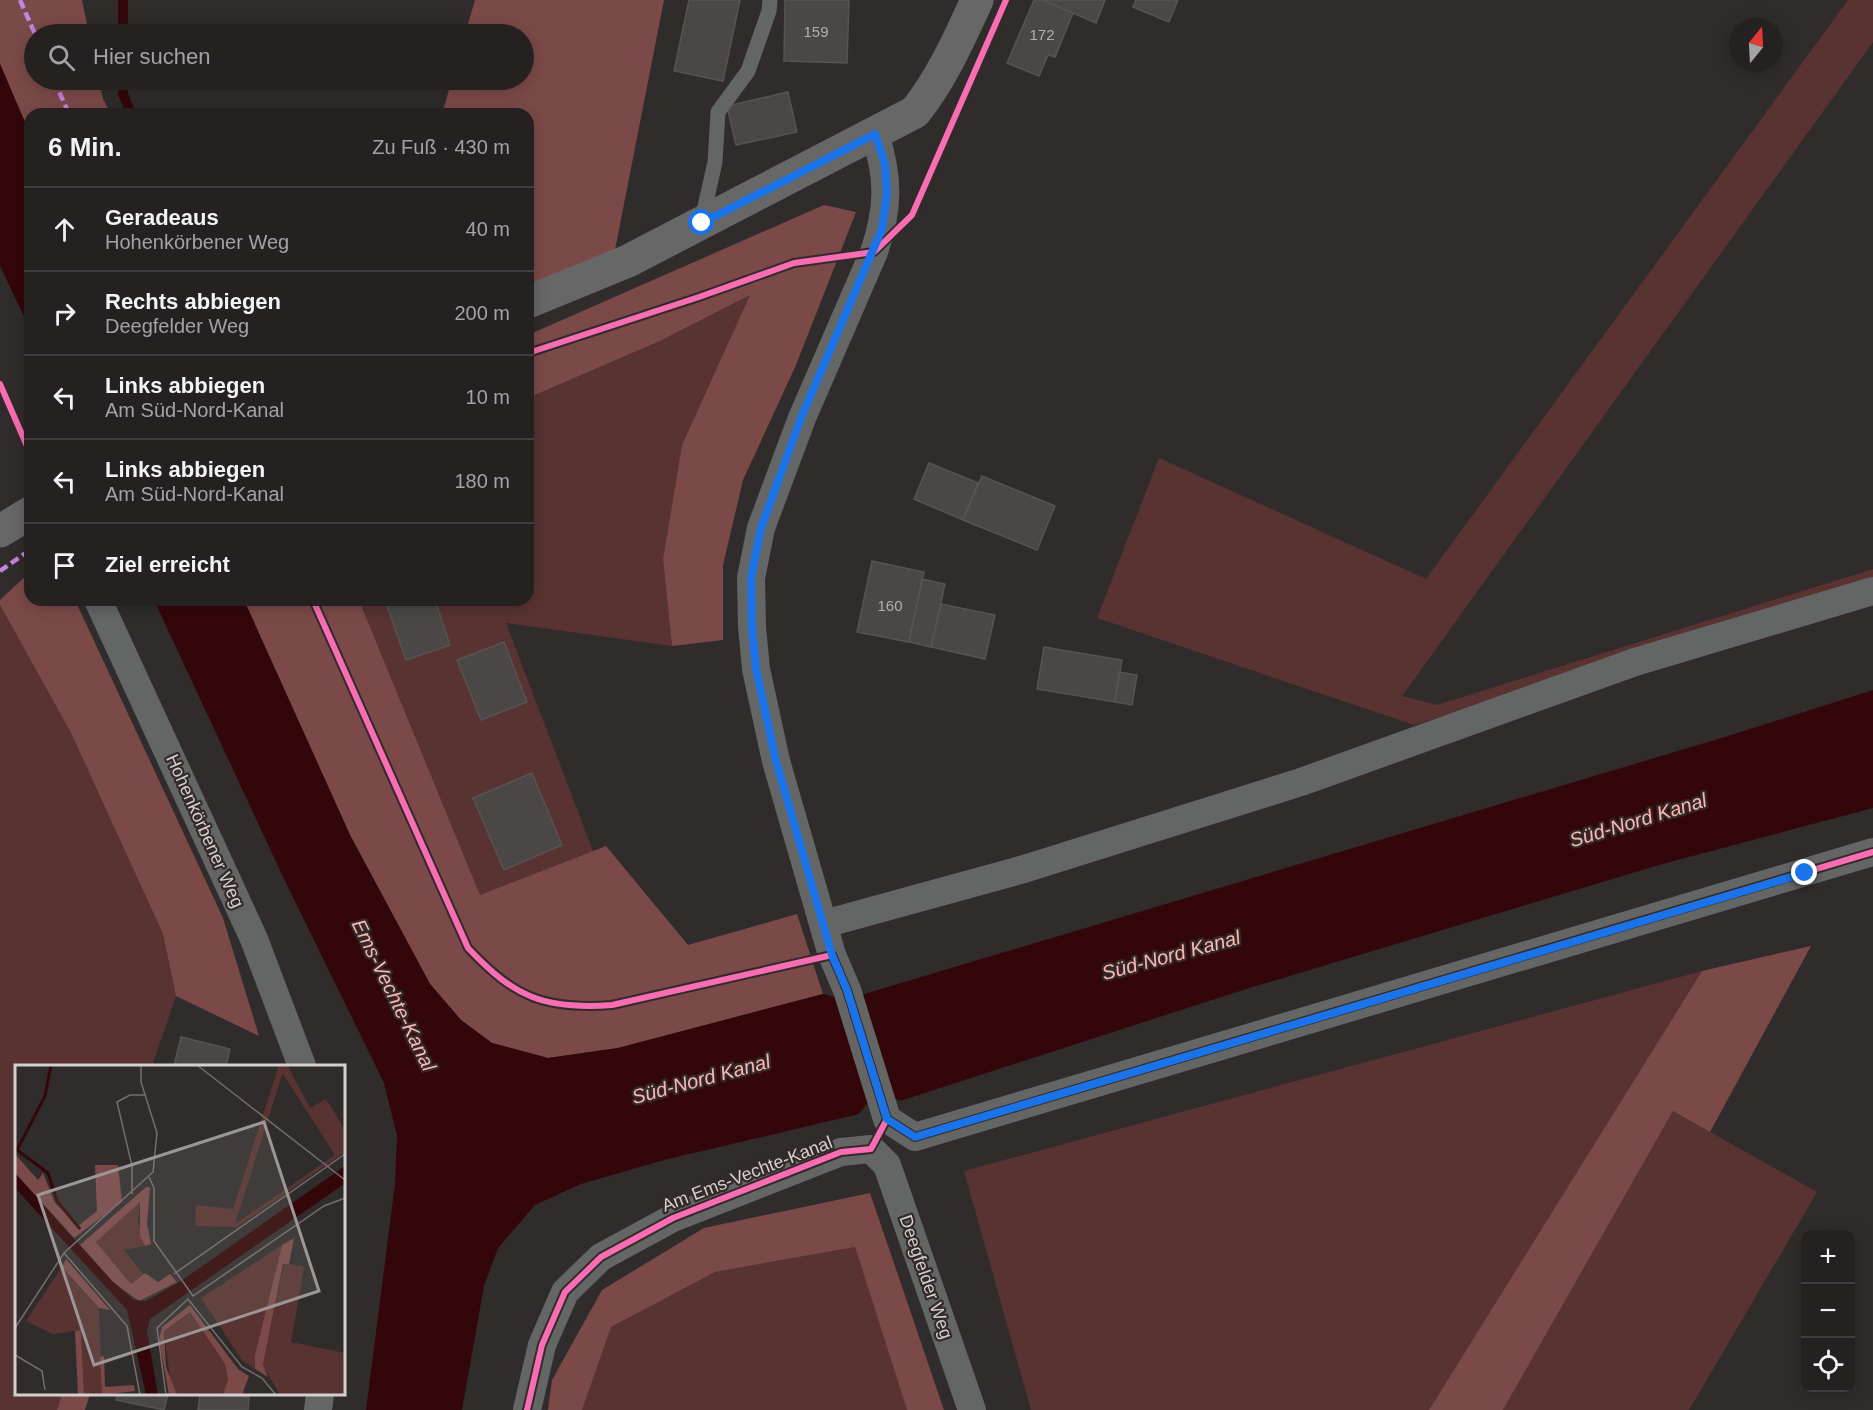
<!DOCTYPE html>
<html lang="de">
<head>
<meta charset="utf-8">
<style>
  body { margin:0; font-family:Arial,sans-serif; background:#312e2e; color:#f1f3f6 }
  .controls { position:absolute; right:18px; bottom:18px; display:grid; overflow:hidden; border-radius:12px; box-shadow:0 3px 15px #0003 }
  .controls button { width:54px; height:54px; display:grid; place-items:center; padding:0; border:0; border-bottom:2px solid #423e3f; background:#252121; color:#f1f3f6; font:30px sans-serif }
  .compass { position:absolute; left:1729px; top:18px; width:54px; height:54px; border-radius:50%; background:#252121; box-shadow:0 3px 15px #0003; rotate:18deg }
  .stop { position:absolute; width:18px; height:18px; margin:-14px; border:4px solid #1a73e8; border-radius:50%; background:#fff }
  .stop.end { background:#1a73e8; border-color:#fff; box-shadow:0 2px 6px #0008 }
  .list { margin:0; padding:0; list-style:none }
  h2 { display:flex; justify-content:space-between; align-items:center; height:78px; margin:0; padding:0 24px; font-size:26px }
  h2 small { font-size:20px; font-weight:400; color:#a3a3a5 }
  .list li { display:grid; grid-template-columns:39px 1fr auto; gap:18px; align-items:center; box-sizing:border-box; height:84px; padding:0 24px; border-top:2px solid #423e3f }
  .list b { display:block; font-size:22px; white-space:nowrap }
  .list p { margin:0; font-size:20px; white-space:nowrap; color:#a3a3a5 }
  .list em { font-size:20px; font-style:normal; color:#a3a3a5 }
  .icon { flex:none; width:33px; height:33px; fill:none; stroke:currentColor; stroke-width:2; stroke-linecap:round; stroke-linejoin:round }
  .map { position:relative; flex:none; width:1873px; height:1410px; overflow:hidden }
  .search { position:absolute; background:#252121; box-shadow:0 3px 15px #0003; left:24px; top:24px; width:510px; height:66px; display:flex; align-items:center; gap:15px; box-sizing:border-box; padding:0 21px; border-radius:33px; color:#a3a3a5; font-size:22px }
  .panel { position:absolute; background:#252121; box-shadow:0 3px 15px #0003; left:24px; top:108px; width:510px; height:498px; border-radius:18px }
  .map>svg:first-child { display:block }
</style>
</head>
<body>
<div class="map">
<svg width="1873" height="1410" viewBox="0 0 1873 1410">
  <rect width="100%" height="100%" fill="#312c2c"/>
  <path fill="#583331" d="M1848 0H1873V42L1402 696 1437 705 1873 569V586L1414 725 1097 618 1159 458 1426 579Z
    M751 294 682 445 663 559 672 646 506 623 593 851 480 895 359 600H528V398L660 341Z
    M0 605 71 733 163 934 176 996 152 1066H16V1394H62L57 1410H0Z
    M1702 971 1429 1410H1031L964 1171Z
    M1673 1111 1817 1192 1689 1410H1503Z
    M855 1247 907 1410H582L610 1327 715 1272Z"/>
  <path fill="#7b4a48" d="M0 0H82L89 34H34V80H99L103 99 111 114H30V134L0 64Z
    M475 0H664L614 255 528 285V114H442L452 80H524V34H465Z
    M824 205 856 212 796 365 743 480 723 565V640L672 646 663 559 682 445 750 295 660 341 528 398V335Z
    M30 572V600H75L223 918 259 1036 176 996 163 934 71 733 0 605V600Z
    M244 600H359L480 895 606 846 688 945 797 914 823 994 618 1048 548 1058 492 1043 461 1020 430 984 350 835Z
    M1811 946 1710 1132 1673 1111 1503 1410H1429L1702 971Z
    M870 1193 944 1410H907L855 1247 715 1272 611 1327 582 1410H548L552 1380 602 1290 704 1228Z
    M62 1394H90L85 1410H57Z"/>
  <path fill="#330709" d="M0 64 30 134V329L0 266Z
    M154 600H244L350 835 430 984 461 1020 492 1043 548 1058 618 1048 823 994 834 997 861 995 1728 736 1873 690V808L1659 865 1469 922 1243 990 900 1101 891 1096 866 1105 859 1114 664 1160 581 1184 535 1205 498 1248 484 1286 462 1410H366L395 1184 397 1135 384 1083 284 879Z"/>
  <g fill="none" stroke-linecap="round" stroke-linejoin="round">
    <path stroke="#330709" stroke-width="10" d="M123 0V34
      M123 80V94L131 114"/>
  </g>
  <path fill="#4c4747" stroke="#575353" stroke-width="1.5" d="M689 0H740L723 81 674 71Z
    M785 0H849L847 63 784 61Z
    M1034 0H1043L1073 13 1055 57 1048 55 1039 76 1007 63Z
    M1043 0H1105L1096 23Z
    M1136 0H1178L1169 22 1133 7Z
    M788 92 797 132 736 145 727 106Z
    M929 463 978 483 963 520 914 499Z
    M982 476 1055 506 1037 550 963 520Z
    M872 561 924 572 909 642 857 632Z
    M922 579 945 584 931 647 909 642Z
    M385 600H435L450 645 406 660Z
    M941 604 995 615 985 659 931 647Z
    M504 642 527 702 481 720 457 660Z
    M1044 647 1122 660 1115 702 1037 689Z
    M1119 672 1137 675 1132 705 1115 702Z
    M532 773 562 845 504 870 473 798Z
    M181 1037 230 1049 226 1066H174Z
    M118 1394H168L164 1410 116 1400Z
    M200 1394 249 1397 248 1410H198Z"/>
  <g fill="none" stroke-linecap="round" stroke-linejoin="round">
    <path stroke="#646565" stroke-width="15" d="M702 220 715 162 718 112 748 71 769 11 770 0"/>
    <path stroke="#646565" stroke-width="28" d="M875 134C889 178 889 208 874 252L802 418 761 528 751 578 752 627 756 669 776 761 832 955 847 990 887 1119 915 1137 1873 852
      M98 600 254 939 302 1066
      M824 924 1024 869 1301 782 1635 662 1873 591
      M318 1410 320 1394
      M527 1410 542 1345 565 1292 601 1257 673 1218 841 1152 871 1149 887 1165 972 1410"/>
    <path stroke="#676767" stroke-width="33" d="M528 302 628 261 915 112C942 78 959 39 977 0
      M0 531 30 513"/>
    <path stroke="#c483df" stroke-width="4.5" stroke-dasharray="9 4.5" stroke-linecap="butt" d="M20 0 35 34
      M54 80 69 114
      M0 571 30 550"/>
    <g stroke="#332b2a" stroke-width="10">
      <path id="cycleway" d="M528 353 699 297 794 263 874 252 912 215 1006 0
        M0 384 30 453
        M313 600 468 948C514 997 544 1010 612 1005L832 955 847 990 887 1119
        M887 1119 915 1137 1873 852
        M527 1410 542 1345 565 1292 601 1257 673 1218 841 1152 871 1149 887 1119"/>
    </g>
    <use href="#cycleway" stroke="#f96db3" stroke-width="6"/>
  </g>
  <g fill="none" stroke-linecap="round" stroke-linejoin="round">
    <path stroke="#1a73e8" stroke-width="8" d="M702 223 875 134 885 164 887 194 882 229 801 418 761 528 751 578 752 627 756 669 776 761 832 955 847 990 887 1119 915 1137 1805 873"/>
  </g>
  <g text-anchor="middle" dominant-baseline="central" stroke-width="4.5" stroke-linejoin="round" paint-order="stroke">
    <g font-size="15" fill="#b3aead">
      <text x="816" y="31">159</text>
      <text x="1042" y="34">172</text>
      <text x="890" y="605">160</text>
    </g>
    <g font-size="18" fill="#d5d0cf" stroke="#332b2a">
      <text transform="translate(205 831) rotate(66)">Hohenkörbener Weg</text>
      <text transform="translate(747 1174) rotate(-21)">Am Ems-Vechte-Kanal</text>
      <text transform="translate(926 1277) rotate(71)">Deegfelder Weg</text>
    </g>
    <g font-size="20" font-style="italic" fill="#ffb6b2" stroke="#332b2a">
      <text transform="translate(1638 820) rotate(-17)">Süd-Nord Kanal</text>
      <text transform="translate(1171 955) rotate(-15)">Süd-Nord Kanal</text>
      <text transform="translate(394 995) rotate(64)">Ems-Vechte-Kanal</text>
      <text transform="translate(701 1079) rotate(-15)">Süd-Nord Kanal</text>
    </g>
  </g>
  <g transform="translate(15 1065)">
    <rect width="330" height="330" fill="#312c2c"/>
    <path d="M264 0H272L295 43 311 34 330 65V87L222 162 180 161 181 140 218 144ZM268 9 320 90 220 159 267 10ZM125 136 123 157 130 181 109 185 128 209 116 219 81 177ZM267 180 240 290V304L227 295 186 233ZM269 198 289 202 276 277 330 288V330H265L248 300ZM47 202 84 243 87 330H69L66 265 38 269 11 256ZM175 247 210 299 213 314 208 330H162L156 321 149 266Z" fill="#583331" fill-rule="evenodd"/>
    <path d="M0 89 23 115 28 108 40 138 63 161 82 146 80 100H103L107 137 59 173 0 108ZM131 122H135L132 159 136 179 130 181 125 171V137L81 177 116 219 130 208 143 217 155 209 162 217 124 236 98 217 65 180ZM279 173 274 199H268L248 300 253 312 240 304V290L267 180ZM51 194 95 245 84 243 47 202ZM175 240 223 304 234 311 227 330H208L213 314 210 299 175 247 149 266 151 302 162 330H154L144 275 147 262ZM66 265 69 330H63L60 266ZM89 291 90 322 119 320 120 326 87 330 85 292Z" fill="#7b4a48"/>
    <path d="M330 101V118L322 124 135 254 132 266 143 330H131L112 245 0 123V108L98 217 119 235 131 236 166 216Z" fill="#330709"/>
    <path fill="none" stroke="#330709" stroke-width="3" d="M36 0 30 31 2 85 33 108 42 136 65 164"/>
    <path fill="none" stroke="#736e6d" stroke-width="1.5" d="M182 0 330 115M134 112 139 123V176L178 231 309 141 330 133M117 129V101L102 37 115 30H130M49 188 112 261 125 330M159 209 330 89M0 263 49 188 138 107 142 68 126 17V0M0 290 27 306 30 325M151 330 142 263 173 234 227 302 247 313 261 330"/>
    <path fill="#9c9796" fill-opacity="0.15" stroke="#9c9796" stroke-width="3" d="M249 57 304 226 79 300 23 130Z"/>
    <rect width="330" height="330" fill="none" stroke="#d5d0cf" stroke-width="3"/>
  </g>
</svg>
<div class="controls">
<button>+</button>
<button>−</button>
<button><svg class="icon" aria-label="locate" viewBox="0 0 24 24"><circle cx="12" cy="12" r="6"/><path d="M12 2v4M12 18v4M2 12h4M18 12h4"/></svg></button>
</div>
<svg class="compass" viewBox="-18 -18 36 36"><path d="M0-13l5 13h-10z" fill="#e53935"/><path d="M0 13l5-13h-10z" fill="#a3a3a5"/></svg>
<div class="stop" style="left:702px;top:223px"></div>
<div class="stop end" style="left:1805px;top:873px"></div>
<div class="search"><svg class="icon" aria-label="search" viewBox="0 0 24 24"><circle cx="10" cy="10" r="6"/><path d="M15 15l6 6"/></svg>Hier suchen</div>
<section class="panel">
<h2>6 Min.<small>Zu Fuß · 430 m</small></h2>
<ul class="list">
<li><svg class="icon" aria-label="ahead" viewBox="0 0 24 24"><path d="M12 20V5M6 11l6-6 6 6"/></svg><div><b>Geradeaus</b><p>Hohenkörbener Weg</p></div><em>40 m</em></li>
<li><svg class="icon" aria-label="right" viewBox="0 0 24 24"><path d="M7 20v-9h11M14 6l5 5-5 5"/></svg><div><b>Rechts abbiegen</b><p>Deegfelder Weg</p></div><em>200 m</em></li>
<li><svg class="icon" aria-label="left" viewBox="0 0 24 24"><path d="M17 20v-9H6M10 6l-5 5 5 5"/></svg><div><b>Links abbiegen</b><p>Am Süd-Nord-Kanal</p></div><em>10 m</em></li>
<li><svg class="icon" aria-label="left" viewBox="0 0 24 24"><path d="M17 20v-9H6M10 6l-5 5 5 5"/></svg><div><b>Links abbiegen</b><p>Am Süd-Nord-Kanal</p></div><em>180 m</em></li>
<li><svg class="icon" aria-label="arrive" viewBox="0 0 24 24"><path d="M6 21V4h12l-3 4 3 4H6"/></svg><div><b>Ziel erreicht</b></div></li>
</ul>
</section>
</div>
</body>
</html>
